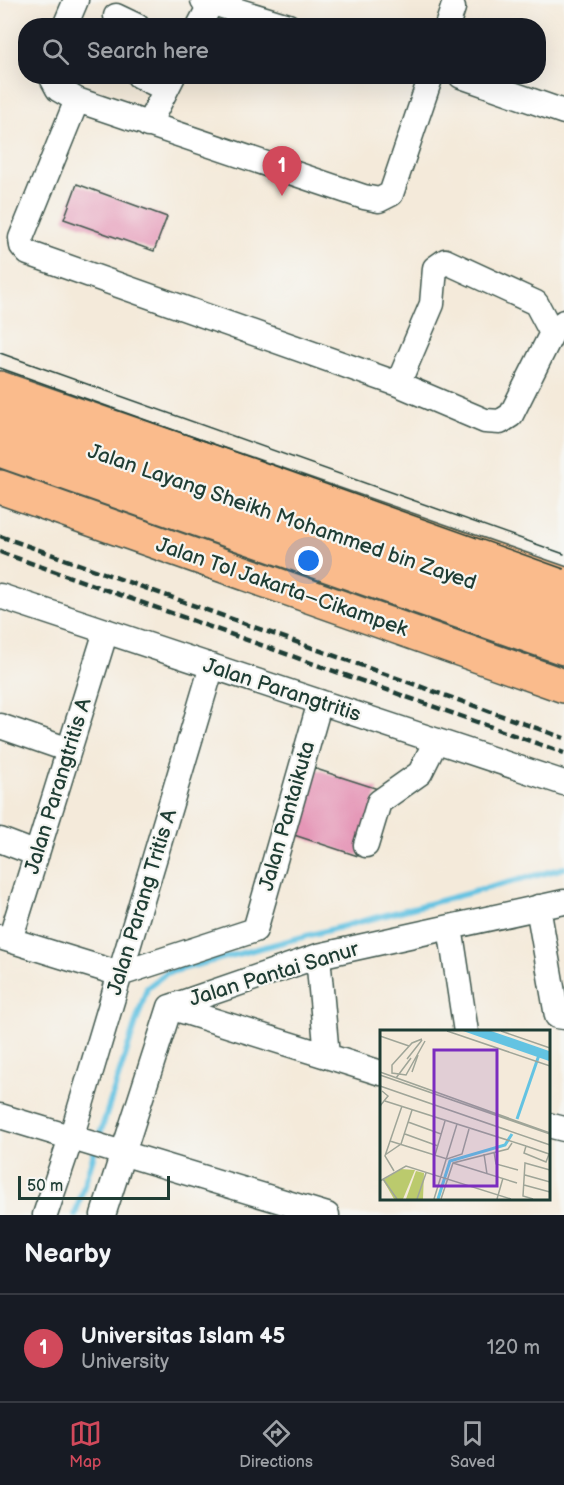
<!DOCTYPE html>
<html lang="en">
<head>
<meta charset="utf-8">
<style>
  body { margin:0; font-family:"Balsamiq Sans",sans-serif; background:#20242c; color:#f1f3f6 }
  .scale { position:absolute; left:18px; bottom:15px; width:152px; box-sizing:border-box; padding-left:6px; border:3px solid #1f3d34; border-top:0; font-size:16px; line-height:21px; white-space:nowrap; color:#1f3d34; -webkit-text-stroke:4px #f6f6f2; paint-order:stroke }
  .you { position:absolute; left:309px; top:561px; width:21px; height:21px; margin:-15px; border:4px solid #fff; border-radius:50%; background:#1a73e8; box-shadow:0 0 0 9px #1a73e833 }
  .badge { display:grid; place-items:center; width:39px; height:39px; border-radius:50%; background:#d1495b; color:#fff; font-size:20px; font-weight:700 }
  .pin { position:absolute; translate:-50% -50px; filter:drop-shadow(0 2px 3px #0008) }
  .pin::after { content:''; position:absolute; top:32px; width:21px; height:18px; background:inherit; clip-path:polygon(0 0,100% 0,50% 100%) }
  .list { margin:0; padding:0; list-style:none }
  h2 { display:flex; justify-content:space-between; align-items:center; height:78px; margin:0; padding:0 24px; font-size:26px }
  h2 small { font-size:20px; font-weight:400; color:#9ea1a6 }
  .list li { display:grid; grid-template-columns:39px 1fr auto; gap:18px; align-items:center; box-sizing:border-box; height:108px; padding:0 24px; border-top:2px solid #363941 }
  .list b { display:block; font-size:22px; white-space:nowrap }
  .list p { margin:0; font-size:20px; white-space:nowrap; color:#9ea1a6 }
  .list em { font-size:20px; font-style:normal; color:#9ea1a6 }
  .icon { flex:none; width:33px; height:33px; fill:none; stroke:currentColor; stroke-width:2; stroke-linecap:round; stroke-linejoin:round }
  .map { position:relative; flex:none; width:564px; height:1215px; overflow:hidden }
  .search { position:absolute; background:#171b24; box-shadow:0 6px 24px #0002; left:18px; right:18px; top:18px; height:66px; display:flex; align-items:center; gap:15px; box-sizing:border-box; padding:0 21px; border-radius:24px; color:#9ea1a6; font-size:22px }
  .sheet { height:186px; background:#171b24 }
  nav { display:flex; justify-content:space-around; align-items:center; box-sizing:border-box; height:84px; border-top:2px solid #363941; background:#171b24; font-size:16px; color:#9ea1a6 }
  nav a { display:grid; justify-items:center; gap:3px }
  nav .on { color:#d1495b }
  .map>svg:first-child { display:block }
</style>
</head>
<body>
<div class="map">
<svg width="564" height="1215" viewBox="0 0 564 1215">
  <rect width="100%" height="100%" fill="#f6f6f2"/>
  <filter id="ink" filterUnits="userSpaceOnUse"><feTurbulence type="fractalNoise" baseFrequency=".0167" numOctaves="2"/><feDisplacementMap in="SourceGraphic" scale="12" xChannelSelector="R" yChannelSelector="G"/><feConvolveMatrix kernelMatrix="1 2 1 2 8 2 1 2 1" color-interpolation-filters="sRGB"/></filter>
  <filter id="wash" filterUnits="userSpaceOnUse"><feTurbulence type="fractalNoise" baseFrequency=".008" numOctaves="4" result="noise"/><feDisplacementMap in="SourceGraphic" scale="24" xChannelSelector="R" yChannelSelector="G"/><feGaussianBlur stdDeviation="1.35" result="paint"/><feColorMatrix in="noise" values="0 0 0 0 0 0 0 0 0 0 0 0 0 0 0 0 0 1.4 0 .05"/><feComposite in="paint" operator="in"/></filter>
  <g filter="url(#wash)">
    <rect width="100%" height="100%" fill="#f4eada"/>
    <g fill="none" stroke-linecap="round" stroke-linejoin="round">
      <path stroke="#63c3e2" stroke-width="6" d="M98 1140 147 988 166 973 564 868
        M75 1215 95 1150"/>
    </g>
    <g id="blocks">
      <path fill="#e597b7" d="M77 184 167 217 154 251 64 219Z
        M313 768 378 789 358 856 294 835Z"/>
    </g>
  </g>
  <g filter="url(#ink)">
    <use href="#blocks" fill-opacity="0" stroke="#3f574d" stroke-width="1.5"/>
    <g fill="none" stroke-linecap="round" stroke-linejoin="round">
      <g stroke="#3f574d" stroke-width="27">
        <path id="minor" d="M203 0 288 26
          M116 16 137 26
          M65 26 76 0
          M199 26 211 3
          M447 26 453 8
          M51 76 58 89 77 100 21 238 22 246 28 253 398 384 485 421 500 422 511 415 552 333 564 322
          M139 76 166 89
          M461 76 564 112
          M77 100 364 197 379 200 391 194 431 76
          M148 125 173 76
          M398 384 432 304 435 268 445 261 536 303 552 333
          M0 596 564 783
          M0 726 69 750
          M0 840 37 854
          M366 845 379 802 420 773 436 741
          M538 907 557 1016 564 1017
          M450 927 466 1032
          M0 937 120 974 255 930 320 702
          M10 940 106 631
          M318 956 327 1056
          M170 1007 381 1073
          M0 1116 327 1215
          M548 1125 564 1129
          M45 1215 71 1138 212 666
          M103 1215 170 1007 318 956 564 902"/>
      </g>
      <g stroke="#3f574d" stroke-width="36">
        <path id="highway" d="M0 388 564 584
          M0 419 564 615
          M0 450 564 648
          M0 487 564 686"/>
      </g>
      <use href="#minor" stroke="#fff" stroke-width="24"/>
      <use href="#highway" stroke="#fabb8c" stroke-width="33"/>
      <path stroke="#1f3d34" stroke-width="1.5" d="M0 353 564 554
        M0 368 564 569"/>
      <path stroke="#1f3d34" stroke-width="4.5" stroke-dasharray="9 4.5" stroke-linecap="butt" d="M0 536 564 738
        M0 552 564 753"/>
    </g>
  </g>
  <g text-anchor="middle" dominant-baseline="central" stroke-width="4.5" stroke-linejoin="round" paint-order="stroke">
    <g font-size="21" fill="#1f3d34" stroke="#f6f6f2">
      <text transform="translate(282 517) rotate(19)">Jalan Layang Sheikh Mohammed bin Zayed</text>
      <text transform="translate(282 587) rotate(19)">Jalan Tol Jakarta–Cikampek</text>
      <text transform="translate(282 690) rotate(18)">Jalan Parangtritis</text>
      <text transform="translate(58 786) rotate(-73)">Jalan Parangtritis A</text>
      <text transform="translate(287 816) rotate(-74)">Jalan Pantaikuta</text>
      <text transform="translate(142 902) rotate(-73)">Jalan Parang Tritis A</text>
      <text transform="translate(274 974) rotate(-17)">Jalan Pantai Sanur</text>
    </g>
  </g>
  <g transform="translate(380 1030)">
    <rect width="170" height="170" fill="#f4eada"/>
    <path d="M21 139 35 140 23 169H14L3 150ZM36 141 44 143 43 169H26Z" fill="#bbca6d"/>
    <path d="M83 1H111L169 21V31Z" fill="#63c3e2"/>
    <path fill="none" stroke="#63c3e2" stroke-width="3" d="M137 89 159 25M58 169 70 131 125 115 132 104"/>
    <path fill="none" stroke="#9fa598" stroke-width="1.5" d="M67 1 170 36M121 1 170 18M0 6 29 16M42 9 32 13 12 35V43L26 45 45 11M27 29 42 10M0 42 170 103M32 42 38 25M0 45 170 104M16 48 31 28M0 56 170 115M5 71 146 116M0 76 8 66 2 61M28 92 61 104M25 104 58 116M10 111 67 129 82 124 89 99M114 122 116 134 138 140M104 124 107 144M169 124 166 132 144 123 146 116 169 124 170 125M5 125 21 114 32 80M55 125 65 91M73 133 137 153M14 141 5 126 22 76M145 145 170 152M3 149 17 169M0 151 26 136 131 169M144 155 170 162M37 169 46 143M54 169 77 94M61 169 73 133 128 119 132 113M117 169 123 148M153 169 143 166 145 133 170 140"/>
    <path fill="#7b2cbf" fill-opacity="0.15" stroke="#7b2cbf" stroke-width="3" d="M54 20H117V156H54Z"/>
    <rect width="170" height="170" fill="none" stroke="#1f3d34" stroke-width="3"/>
  </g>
</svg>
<div class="scale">50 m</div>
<div class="you"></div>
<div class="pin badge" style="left:282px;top:196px">1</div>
<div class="search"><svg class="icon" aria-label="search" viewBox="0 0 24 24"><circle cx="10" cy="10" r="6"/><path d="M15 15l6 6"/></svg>Search here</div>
</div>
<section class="sheet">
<h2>Nearby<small></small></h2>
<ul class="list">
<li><span class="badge">1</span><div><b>Universitas Islam 45</b><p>University</p></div><em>120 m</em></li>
</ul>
</section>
<nav>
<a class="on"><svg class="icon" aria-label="map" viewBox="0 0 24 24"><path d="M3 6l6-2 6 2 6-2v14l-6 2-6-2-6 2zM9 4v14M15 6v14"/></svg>Map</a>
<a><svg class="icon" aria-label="directions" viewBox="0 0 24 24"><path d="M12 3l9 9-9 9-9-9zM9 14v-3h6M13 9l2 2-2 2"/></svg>Directions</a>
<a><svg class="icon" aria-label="saved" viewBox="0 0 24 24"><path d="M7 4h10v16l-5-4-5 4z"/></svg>Saved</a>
</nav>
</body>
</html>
